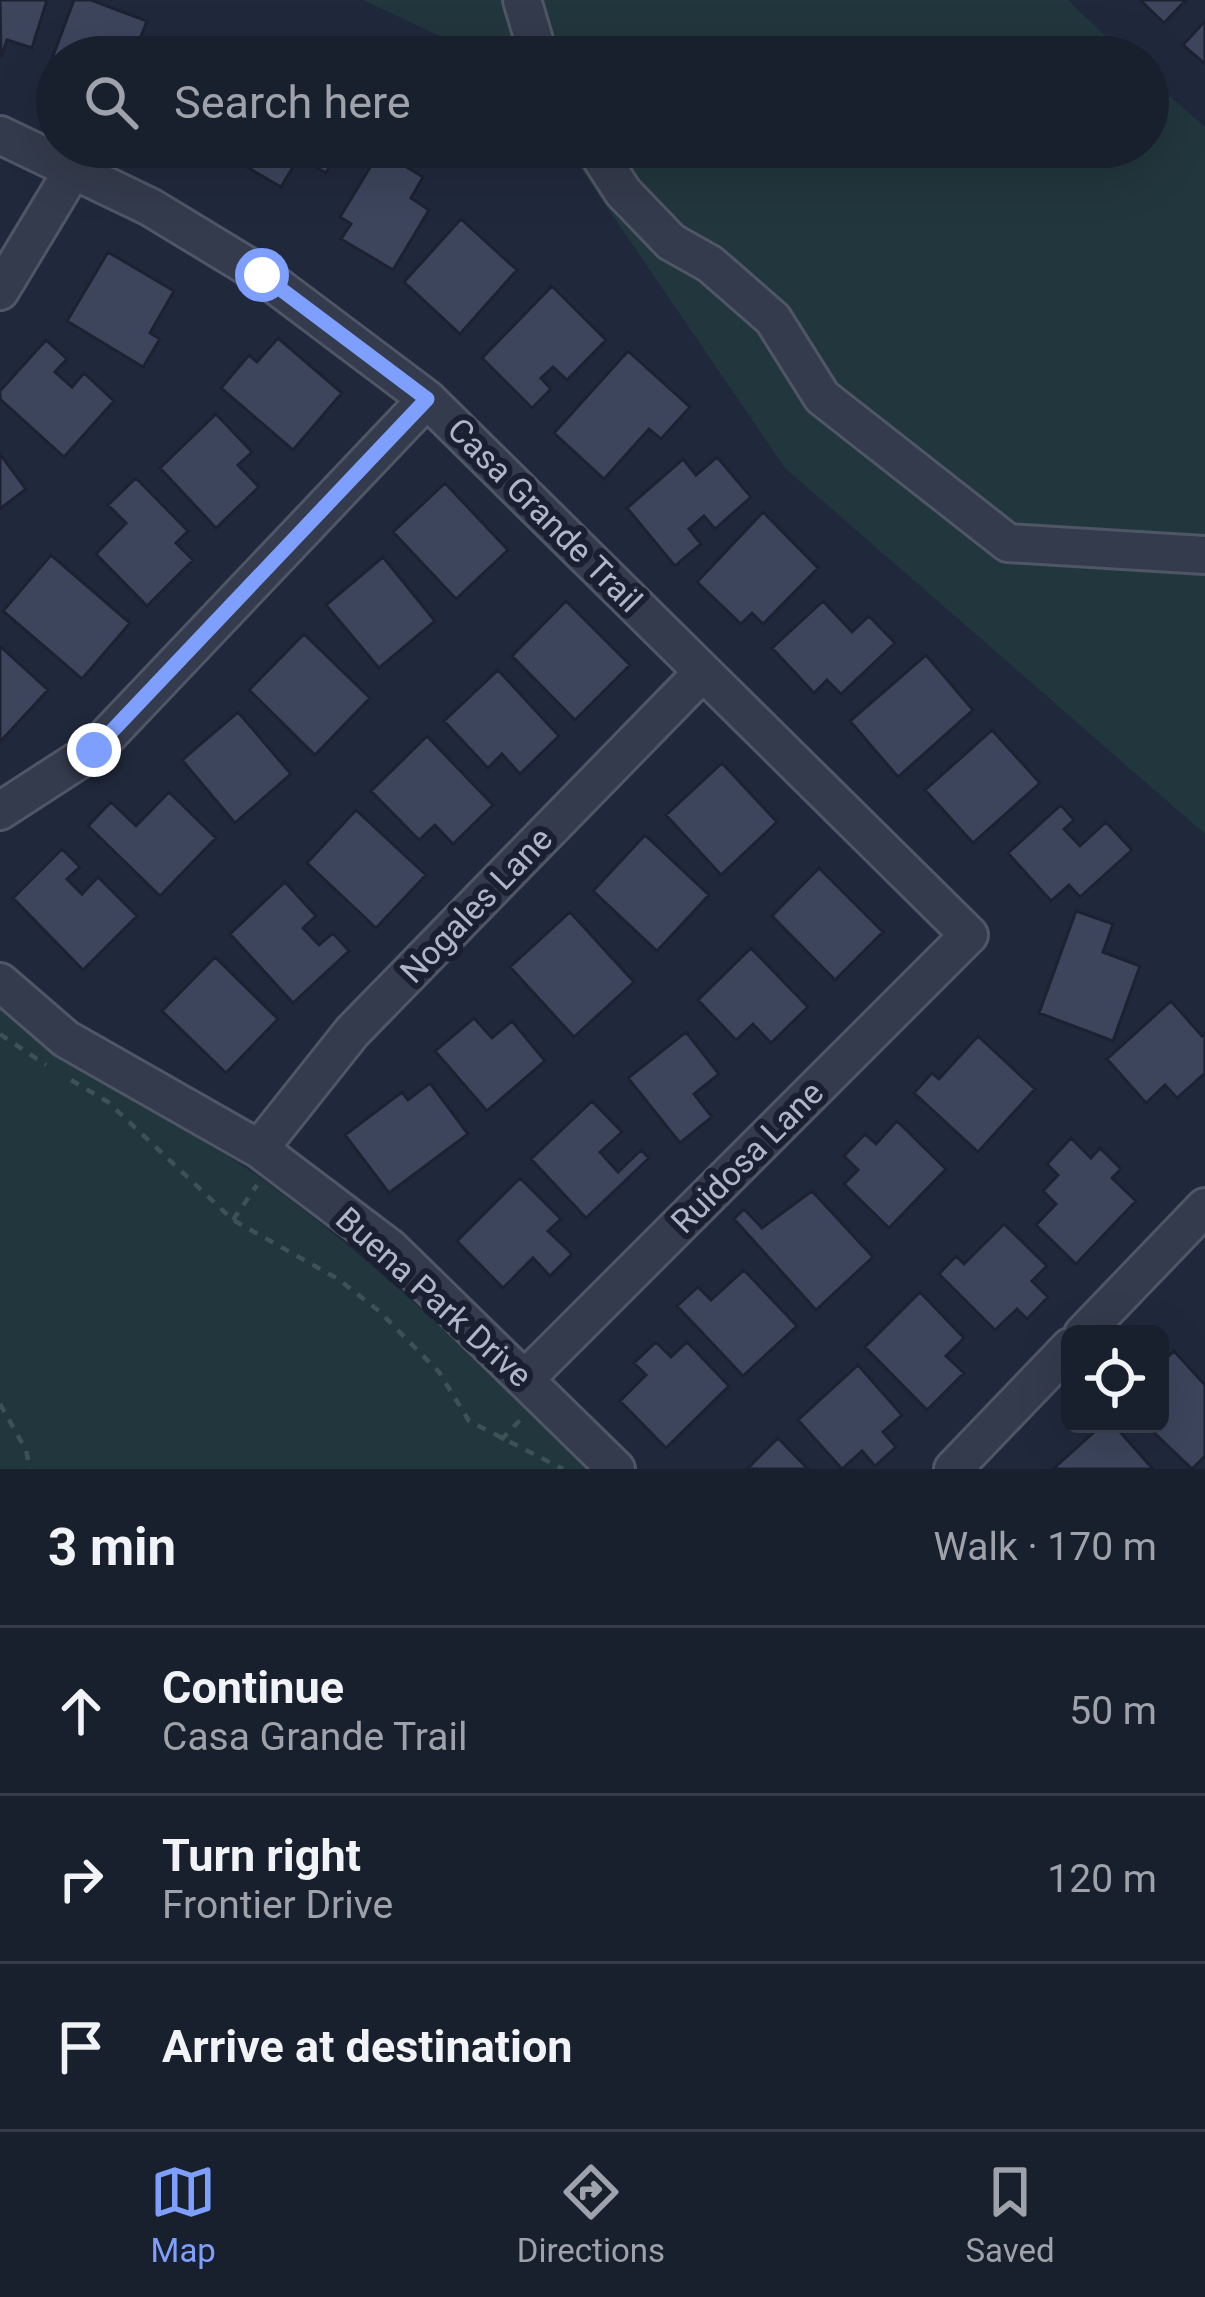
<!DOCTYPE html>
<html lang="en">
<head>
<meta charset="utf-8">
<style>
  body { margin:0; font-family:Roboto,sans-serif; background:#212735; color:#f1f3f6 }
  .controls { position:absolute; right:36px; bottom:36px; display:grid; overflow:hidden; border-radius:18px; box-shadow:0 12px 48px #0002 }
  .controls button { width:108px; height:108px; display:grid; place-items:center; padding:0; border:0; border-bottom:3px solid #363d49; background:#181f2d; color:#f1f3f6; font:60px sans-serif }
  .stop { position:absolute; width:36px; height:36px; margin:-27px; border:9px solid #7e9ffe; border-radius:50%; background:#fff }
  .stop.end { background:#7e9ffe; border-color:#fff; box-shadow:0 3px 12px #0008 }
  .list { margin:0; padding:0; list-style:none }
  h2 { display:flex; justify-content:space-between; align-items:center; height:156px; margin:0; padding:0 48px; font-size:51px }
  h2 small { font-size:39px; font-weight:400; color:#9fa2aa }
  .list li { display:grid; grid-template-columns:78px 1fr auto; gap:36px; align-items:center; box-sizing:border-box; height:168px; padding:0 48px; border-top:3px solid #363d49 }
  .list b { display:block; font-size:45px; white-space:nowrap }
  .list p { margin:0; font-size:39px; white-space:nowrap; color:#9fa2aa }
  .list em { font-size:39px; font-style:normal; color:#9fa2aa }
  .icon { flex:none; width:66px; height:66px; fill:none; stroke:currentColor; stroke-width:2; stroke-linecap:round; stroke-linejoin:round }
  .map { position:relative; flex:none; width:1205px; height:1469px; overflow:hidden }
  .search { position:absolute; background:#181f2d; box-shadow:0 12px 48px #0002; left:36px; right:36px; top:36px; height:132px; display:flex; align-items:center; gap:30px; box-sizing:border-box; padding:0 42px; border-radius:66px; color:#9fa2aa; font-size:45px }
  .sheet { height:660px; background:#181f2d }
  nav { display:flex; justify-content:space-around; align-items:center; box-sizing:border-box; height:168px; border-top:3px solid #363d49; background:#181f2d; font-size:33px; color:#9fa2aa }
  nav a { display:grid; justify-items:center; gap:6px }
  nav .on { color:#7e9ffe }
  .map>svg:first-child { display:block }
</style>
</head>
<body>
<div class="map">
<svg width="1205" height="1469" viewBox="0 0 1205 1469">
  <rect width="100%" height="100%" fill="#20293c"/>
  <path fill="#22363d" d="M363 0H1068L1127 57H468L440 36Z
    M1148 77 1205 127V834L785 468 566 147H1148Z
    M0 1008C88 1075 187 1124 276 1189 389 1272 489 1373 591 1469H0Z"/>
  <path fill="#3c455c" stroke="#1c2232" stroke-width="3" d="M0 0H47L32 48 7 40 1 58Z
    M74 0H91L147 21 133 57H57V81L45 77Z
    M1140 0H1186L1164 23Z
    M1205 21V64L1183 45Z
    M184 40 223 57H177Z
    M243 147H341L326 173 299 157 281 187 235 160Z
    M380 151 423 177 411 198 429 210 393 270 341 239 351 224 340 217Z
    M461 219 517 270 460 334 404 282Z
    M108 252 174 291 150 333 160 339 143 367 67 321Z
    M552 286 606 340 567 380 553 367 541 378 551 389 532 408 482 358Z
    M278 338 342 393 293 450 221 388 249 355 257 362Z
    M46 340 67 359 55 372 72 387 84 373 114 401 64 457 0 399V391Z
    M628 351 690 407 661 439 649 429 604 479 554 433Z
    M216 414 252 452 238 465 259 487 216 528 160 468Z
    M0 454 26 489 0 509Z
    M717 457 751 497 715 529 704 516 689 529 701 544 675 566 627 508 683 459 696 475Z
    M136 478 188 531 176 543 193 560 147 606 96 554 126 523 108 505Z
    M445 483 508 550 456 599 393 532Z
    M763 512 818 568 763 624 752 613 741 624 697 582Z
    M51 555 130 623 82 679 3 611Z
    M383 557 435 621 379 668 326 605Z
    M566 601 630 665 575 720 512 656Z
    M823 601 852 632 869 616 895 643 841 694 827 680 814 693 772 648Z
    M304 634 370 698 315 755 249 690Z
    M0 646 48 690 0 742Z
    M926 655 973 710 898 777 850 721Z
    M498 670 559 736 520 774 502 754 488 768 444 721Z
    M238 712 291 774 235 823 182 760Z
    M992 730 1040 783 973 843 925 790Z
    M427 736 493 805 453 844 435 825 419 840 371 791Z
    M722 763 777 822 721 875 666 815Z
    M169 792 216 838 160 896 88 826 111 802 136 826Z
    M1061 805 1074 820 1064 829 1080 846 1106 822 1132 850 1080 897 1069 885 1051 901 1008 853Z
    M356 810 426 875 376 928 307 863Z
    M645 835 709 895 657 951 593 891Z
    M62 849 80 867 67 879 82 894 98 877 137 916 83 970 13 898Z
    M819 868 883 932 835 980 772 916Z
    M285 882 316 916 303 928 319 945 333 933 349 951 293 1003 230 934Z
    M1076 911 1113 924 1103 952 1140 966 1113 1041 1039 1013Z
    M570 912 634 982 574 1037 510 967Z
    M751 948 808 1007 771 1043 753 1024 736 1040 698 1000Z
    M215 957 278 1019 226 1073 162 1011Z
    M1171 1001 1202 1036 1205 1033V1073L1177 1098 1165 1085 1146 1103 1107 1059Z
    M474 1018 492 1038 512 1021 545 1061 487 1111 435 1051Z
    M686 1032 719 1074 694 1094 712 1117 680 1143 628 1078Z
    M978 1036 1035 1089 978 1152 914 1093 932 1073 939 1079Z
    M430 1083 468 1134 389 1193 345 1135 402 1092 408 1100Z
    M592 1101 622 1132 600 1152 618 1172 641 1150 649 1158 586 1218 531 1159Z
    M897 1121 946 1169 889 1228 844 1184 858 1170 844 1156 865 1134 876 1144Z
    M1071 1138 1091 1158 1100 1148 1121 1169 1112 1178 1136 1201 1076 1264 1036 1225 1056 1204 1043 1191 1058 1175 1047 1164Z
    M520 1178 561 1219 548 1231 572 1254 550 1276 533 1258 503 1288 457 1241Z
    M812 1191 873 1257 816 1310 734 1219 744 1209 762 1228Z
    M1004 1224 1047 1266 1032 1281 1048 1297 1027 1319 1017 1309 995 1330 939 1274 956 1256 964 1264Z
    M744 1270 797 1326 743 1376 677 1306 698 1287 711 1300Z
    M920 1292 964 1338 946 1356 964 1373 927 1410 865 1347Z
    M656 1342 671 1357 687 1342 729 1386 666 1448 620 1401 646 1375 634 1363Z
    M1174 1351 1205 1385V1456L1192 1469 1145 1424H1160V1364Z
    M858 1365 902 1415 883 1432 896 1447 875 1466 862 1451 842 1469 798 1420Z
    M1103 1424H1113L1153 1469H1053Z
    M778 1438 808 1469H747Z"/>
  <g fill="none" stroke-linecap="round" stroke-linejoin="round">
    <g stroke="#4f5666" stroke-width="42">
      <path id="minor" d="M522 0 539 57
        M0 135 150 207 262 275 427 399 969 935 525 1379
        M594 147 623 192 671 242 710 264 773 319 822 397 1008 543 1205 555
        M0 291 73 170
        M0 811 94 750 427 399
        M0 982 66 1039 259 1149 390 1248 616 1469
        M259 1149 352 1032 703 672
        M1083 1334 1205 1207
        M953 1469 1070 1347"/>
    </g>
    <path stroke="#3d5257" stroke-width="4.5" stroke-dasharray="9 9" stroke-linecap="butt" d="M0 1034 46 1065
      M71 1080 108 1102 233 1220 338 1279 379 1311 439 1372 469 1421 563 1469
      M233 1220 257 1185
      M0 1404 26 1450 30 1469
      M501 1440 522 1418"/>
    <use href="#minor" stroke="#343b4c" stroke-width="36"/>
  </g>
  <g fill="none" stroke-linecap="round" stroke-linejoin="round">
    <path stroke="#7e9ffe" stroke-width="15" d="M94 750 427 399 262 275"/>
  </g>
  <g text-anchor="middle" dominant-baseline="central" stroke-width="12" stroke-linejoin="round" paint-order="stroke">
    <g font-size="33" fill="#afb6c8" stroke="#1a2030">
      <text transform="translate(545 515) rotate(45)">Casa Grande Trail</text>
      <text transform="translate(476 905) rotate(-46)">Nogales Lane</text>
      <text transform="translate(747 1157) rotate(-45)">Ruidosa Lane</text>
      <text transform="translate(434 1297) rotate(42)">Buena Park Drive</text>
    </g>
  </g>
</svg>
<div class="controls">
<button><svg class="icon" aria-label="locate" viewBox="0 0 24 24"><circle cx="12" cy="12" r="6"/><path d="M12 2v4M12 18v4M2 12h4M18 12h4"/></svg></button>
</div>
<div class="stop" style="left:262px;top:275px"></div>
<div class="stop end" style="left:94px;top:750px"></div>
<div class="search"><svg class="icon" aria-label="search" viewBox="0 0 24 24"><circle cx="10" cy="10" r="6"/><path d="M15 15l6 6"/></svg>Search here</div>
</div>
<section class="sheet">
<h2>3 min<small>Walk · 170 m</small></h2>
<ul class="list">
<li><svg class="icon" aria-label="ahead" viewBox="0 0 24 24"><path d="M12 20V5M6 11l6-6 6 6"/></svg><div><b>Continue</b><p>Casa Grande Trail</p></div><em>50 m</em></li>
<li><svg class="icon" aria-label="right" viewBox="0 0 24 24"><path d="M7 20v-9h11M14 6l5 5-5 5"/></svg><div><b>Turn right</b><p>Frontier Drive</p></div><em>120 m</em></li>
<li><svg class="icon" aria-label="arrive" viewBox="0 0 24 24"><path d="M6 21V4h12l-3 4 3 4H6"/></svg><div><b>Arrive at destination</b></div></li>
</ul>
</section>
<nav>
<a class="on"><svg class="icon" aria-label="map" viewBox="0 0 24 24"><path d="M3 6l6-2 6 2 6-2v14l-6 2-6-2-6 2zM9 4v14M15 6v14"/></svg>Map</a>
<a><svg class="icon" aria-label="directions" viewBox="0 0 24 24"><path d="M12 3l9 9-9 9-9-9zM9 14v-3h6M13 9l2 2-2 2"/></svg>Directions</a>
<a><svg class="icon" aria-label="saved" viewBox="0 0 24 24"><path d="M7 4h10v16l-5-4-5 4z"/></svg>Saved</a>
</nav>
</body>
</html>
